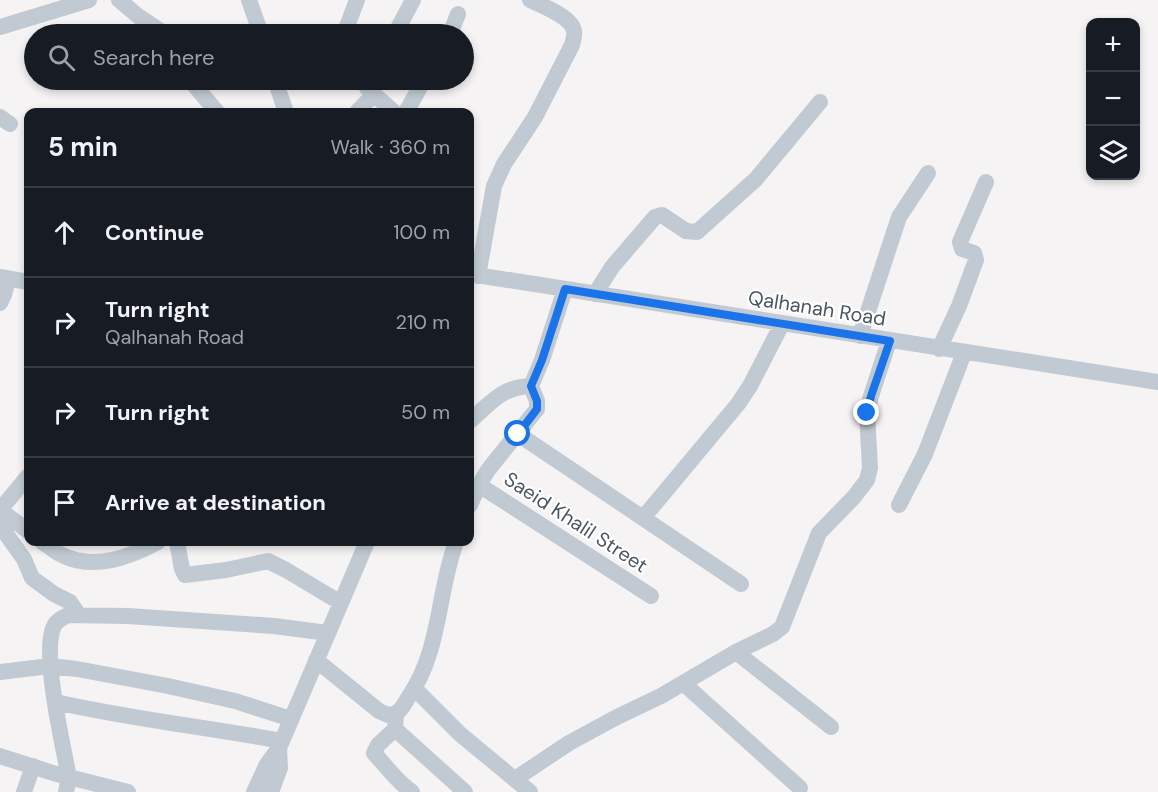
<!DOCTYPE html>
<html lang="en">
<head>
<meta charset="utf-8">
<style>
  body { margin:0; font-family:"DM Sans",sans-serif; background:#242831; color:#f1f3f6 }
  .controls { position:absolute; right:18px; top:18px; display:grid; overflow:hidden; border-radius:12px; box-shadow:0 3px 9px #0003 }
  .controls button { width:54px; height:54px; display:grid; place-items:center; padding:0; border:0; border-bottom:2px solid #363941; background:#171b24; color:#f1f3f6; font:30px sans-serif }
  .stop { position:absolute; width:18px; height:18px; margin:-14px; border:4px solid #1a73e8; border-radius:50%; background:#fff }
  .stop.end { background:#1a73e8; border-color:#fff; box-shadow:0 2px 6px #0008 }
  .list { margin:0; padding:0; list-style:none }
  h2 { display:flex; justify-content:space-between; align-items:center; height:78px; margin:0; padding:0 24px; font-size:26px }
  h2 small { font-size:20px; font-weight:400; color:#9ea1a6 }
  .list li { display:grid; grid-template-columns:39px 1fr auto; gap:18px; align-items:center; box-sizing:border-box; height:90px; padding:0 24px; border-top:2px solid #363941 }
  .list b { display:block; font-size:22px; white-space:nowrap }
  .list p { margin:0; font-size:20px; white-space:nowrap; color:#9ea1a6 }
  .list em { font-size:20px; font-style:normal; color:#9ea1a6 }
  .icon { flex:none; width:33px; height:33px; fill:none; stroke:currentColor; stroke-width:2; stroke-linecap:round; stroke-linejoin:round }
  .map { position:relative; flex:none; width:1158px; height:792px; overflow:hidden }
  .search { position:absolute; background:#171b24; box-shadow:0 3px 9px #0003; left:24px; top:24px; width:450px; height:66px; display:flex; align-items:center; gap:15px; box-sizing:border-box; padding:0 21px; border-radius:33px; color:#9ea1a6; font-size:22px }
  .panel { position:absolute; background:#171b24; box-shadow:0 3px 9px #0003; left:24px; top:108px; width:450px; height:438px; border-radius:12px }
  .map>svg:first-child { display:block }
</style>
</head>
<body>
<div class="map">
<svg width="1158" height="792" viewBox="0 0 1158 792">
  <rect width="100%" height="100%" fill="#f5f3f3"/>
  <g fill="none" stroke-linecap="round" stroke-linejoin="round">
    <path stroke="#c1cad2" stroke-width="16" d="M119 0 138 16 165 34
      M249 0 261 34
      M0 27 89 0
      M344 34 357 0
      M395 34 413 0
      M450 34 458 14
      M190 80 217 112
      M275 80 286 112
      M371 80 367 88 394 112
      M357 112 374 94
      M406 112 424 80
      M0 117 10 124
      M470 274 1158 382
      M478 276 494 186 504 164 535 117 572 45C573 41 575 35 574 31 572 17 541 5 530 0
      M0 277 28 282
      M595 294 612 267 655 217 662 215 686 231 697 232 756 179 820 102
      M0 303 4 295 8 279
      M860 336 899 217 928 173
      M939 349 959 306 976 260 974 253 962 249 960 242 986 182
      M470 421C491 403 501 387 531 386
      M518 434 741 584
      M479 485 651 596
      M470 505 479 485 488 470 537 409V401L531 386 542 360 565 289
      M899 505 925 454 964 353
      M0 510 28 476
      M0 510 28 531
      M5 514 6 534 24 559 32 578 54 594 70 602 79 615
      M643 518 738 404 750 386 782 324
      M42 542C49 546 55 552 62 555 94 571 130 557 158 542
      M177 542 182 569 185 575 226 570 268 561 286 570 341 603
      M736 652 831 727
      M316 660 379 711 388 715C399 715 403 706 408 698 441 651 437 594 456 542
      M0 672 50 666 77 669 168 686 235 701 291 719
      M683 683 800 788
      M415 689 460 734 530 792
      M56 702C130 719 206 727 282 741
      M396 714 395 729 465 792
      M395 729 378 745 374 753C386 766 397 782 412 792
      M0 756 53 773 128 792
      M515 779 569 743 617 717 661 696 736 652 773 634 782 627 819 533 854 497 867 480 870 468 867 413 871 396 889 341
      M24 792 33 766
      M66 792 69 777C63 746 41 652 54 626 57 620 62 618 68 615L128 616 274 626 328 633
      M254 792 267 764 279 748 367 542
      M271 792 280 768 279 748"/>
  </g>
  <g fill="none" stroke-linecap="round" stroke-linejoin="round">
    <path stroke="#1a73e8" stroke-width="8" d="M518 434 537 409V401L531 386 542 360 565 289 890 341 871 396 867 413"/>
  </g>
  <g text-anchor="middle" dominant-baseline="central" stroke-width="4.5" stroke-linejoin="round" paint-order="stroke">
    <g font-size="20" fill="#4a5661" stroke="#fff">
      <text transform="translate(817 308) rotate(9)">Qalhanah Road</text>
      <text transform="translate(576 522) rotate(33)">Saeid Khalil Street</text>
    </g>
  </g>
</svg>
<div class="controls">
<button>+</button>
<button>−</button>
<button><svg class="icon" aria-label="layers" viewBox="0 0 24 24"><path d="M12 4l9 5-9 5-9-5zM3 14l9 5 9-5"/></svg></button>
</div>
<div class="stop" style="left:518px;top:434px"></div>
<div class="stop end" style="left:867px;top:413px"></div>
<div class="search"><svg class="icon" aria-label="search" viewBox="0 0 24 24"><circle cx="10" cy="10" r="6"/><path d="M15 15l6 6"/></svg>Search here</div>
<section class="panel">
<h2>5 min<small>Walk · 360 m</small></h2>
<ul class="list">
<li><svg class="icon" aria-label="ahead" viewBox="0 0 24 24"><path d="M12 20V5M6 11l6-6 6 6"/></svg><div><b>Continue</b></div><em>100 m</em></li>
<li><svg class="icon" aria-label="right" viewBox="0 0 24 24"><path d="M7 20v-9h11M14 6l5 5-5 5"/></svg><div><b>Turn right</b><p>Qalhanah Road</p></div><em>210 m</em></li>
<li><svg class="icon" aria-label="right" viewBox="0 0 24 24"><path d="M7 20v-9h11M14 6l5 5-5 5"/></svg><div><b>Turn right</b></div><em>50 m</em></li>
<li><svg class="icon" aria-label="arrive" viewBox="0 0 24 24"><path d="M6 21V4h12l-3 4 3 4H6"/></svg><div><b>Arrive at destination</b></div></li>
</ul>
</section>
</div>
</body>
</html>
